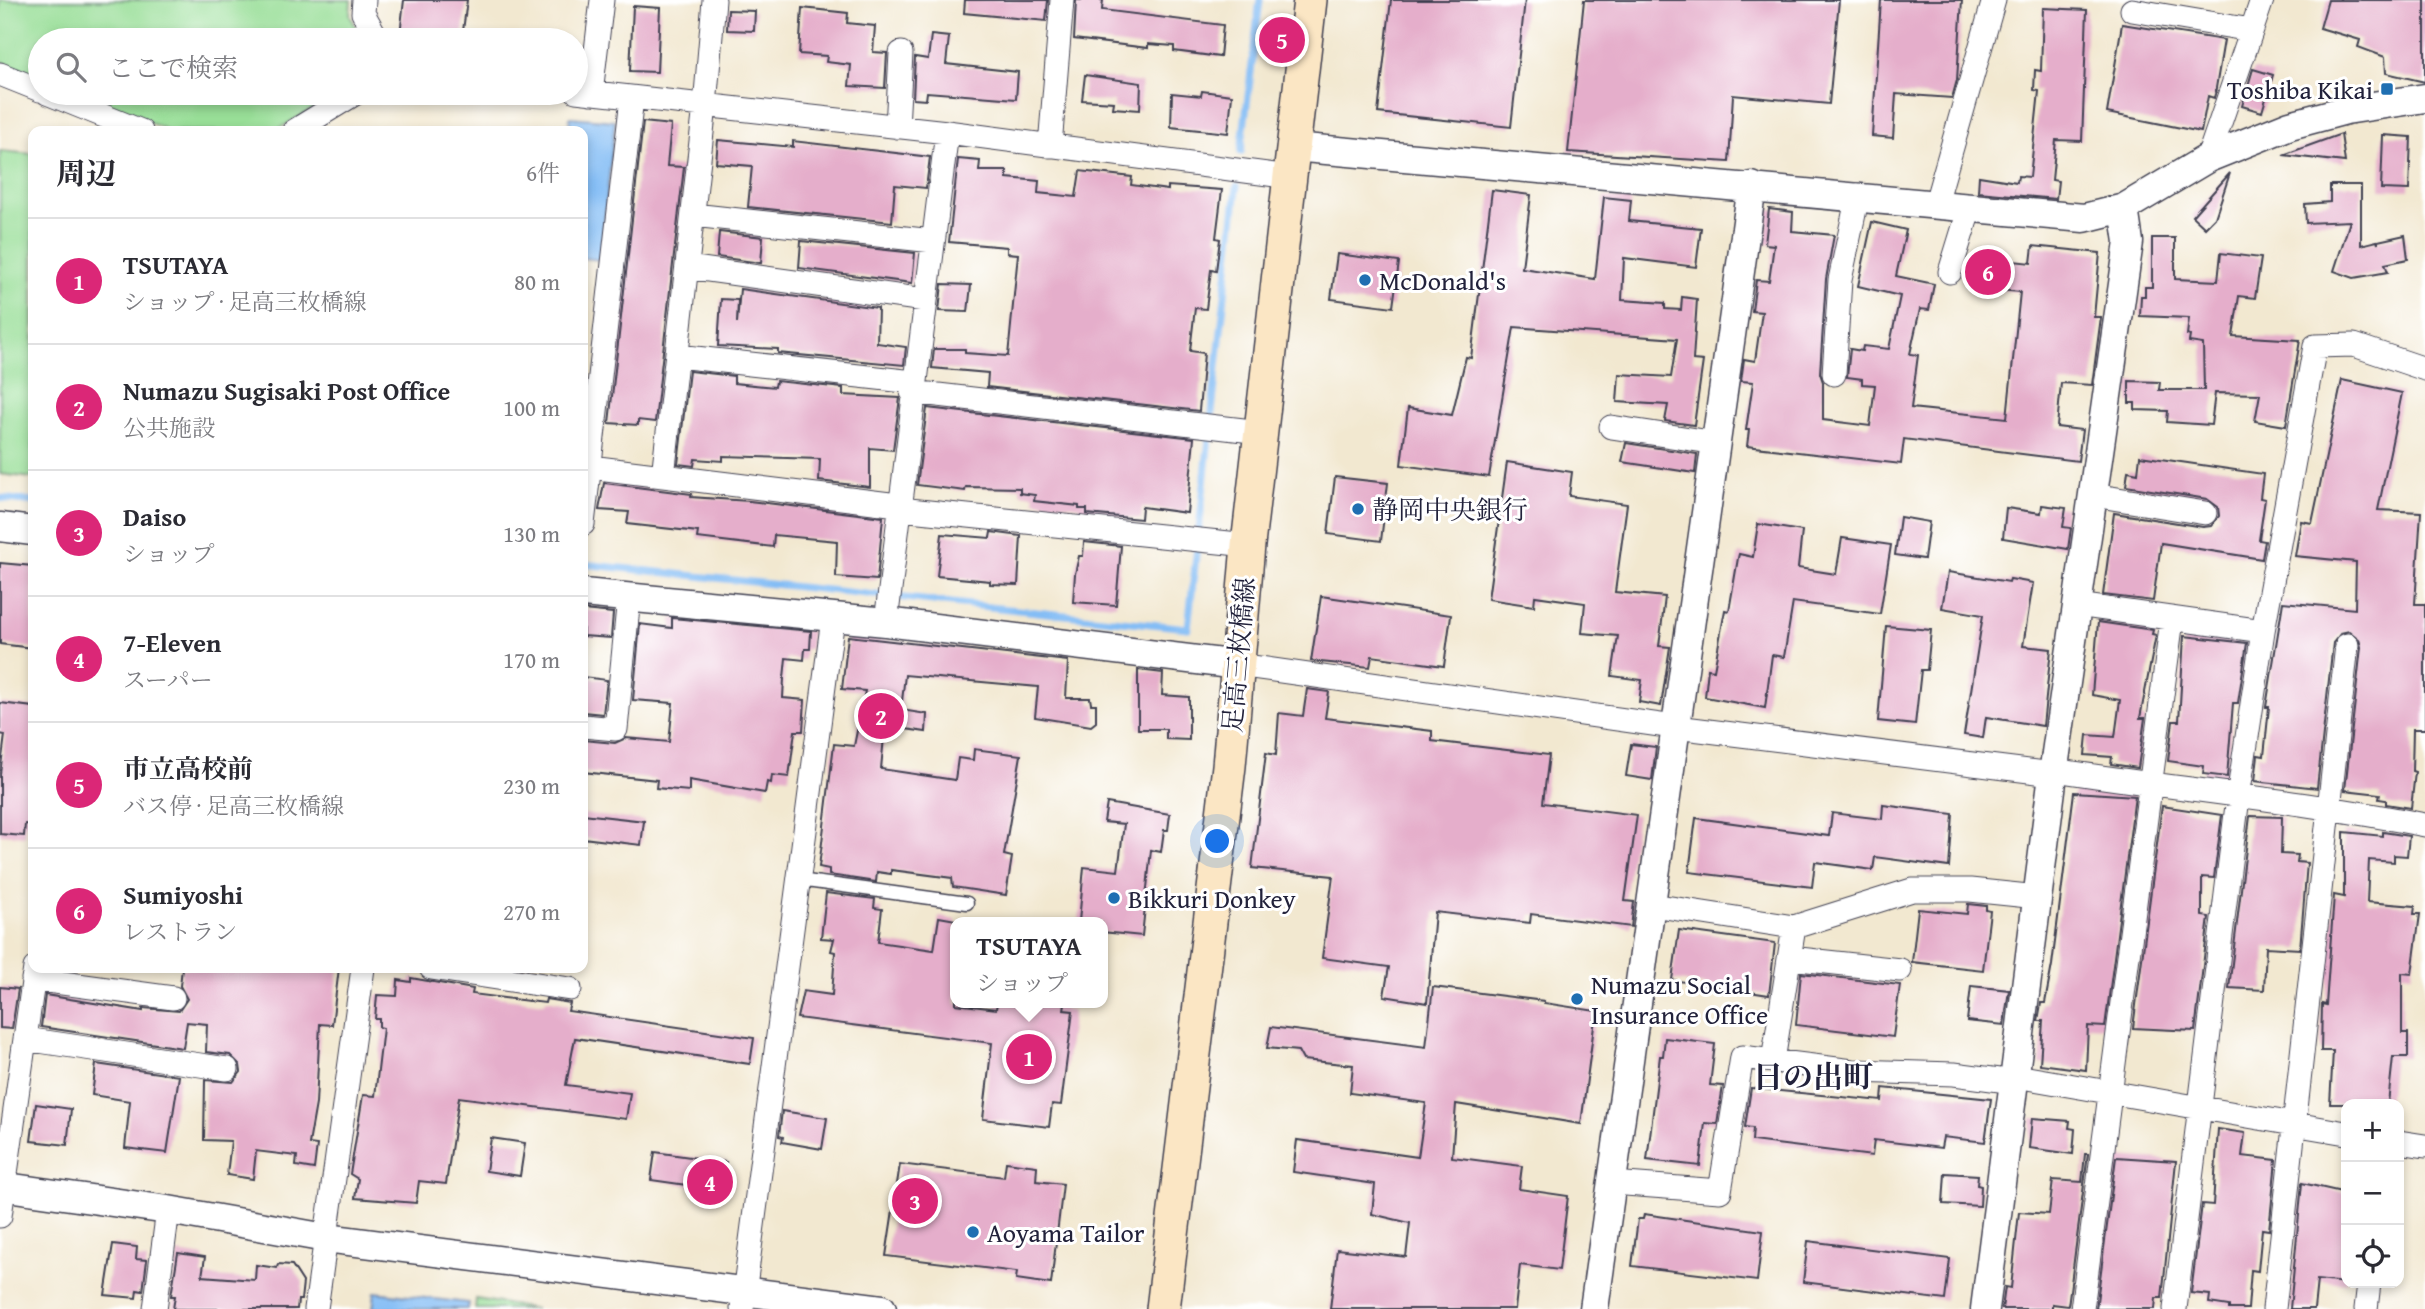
<!DOCTYPE html>
<html lang="ja">
<head>
<meta charset="utf-8">
<style>
  body { margin:0; font-family:"Gentium Book Plus","Noto Serif JP",serif; background:#f2f2f3; color:#2b2b33 }
  .controls { position:absolute; right:21px; bottom:21px; display:grid; overflow:hidden; border-radius:14px; box-shadow:0 4px 10px #0003 }
  .controls button { width:63px; height:63px; display:grid; place-items:center; padding:0; border:0; border-bottom:2px solid #e1e1e2; background:#fff; color:#2b2b33; font:35px sans-serif }
  .you { position:absolute; left:1218px; top:842px; width:24px; height:24px; margin:-18px; border:5px solid #fff; border-radius:50%; background:#1a73e8; box-shadow:0 0 0 10px #1a73e833 }
  .badge { display:grid; place-items:center; width:46px; height:46px; border-radius:50%; background:#db2777; color:#fff; font-size:23px; font-weight:700 }
  .pin { position:absolute; translate:-50% -50%; border:4px solid #fff; box-shadow:0 2px 7px #0006 }
  .popup { position:absolute; left:950px; top:917px; width:158px; height:91px; box-sizing:border-box; display:grid; place-content:center; border-radius:14px; background:#fff; filter:drop-shadow(0 2px 5px #0005); font-size:23px; white-space:nowrap; color:#7c7c81 }
  .popup b { font-size:26px; color:#2b2b33 }
  .popup::after { content:''; position:absolute; left:50%; top:100%; margin-left:-14px; border:14px solid transparent; border-top-color:#fff }
  .list { margin:0; padding:0; list-style:none }
  h2 { display:flex; justify-content:space-between; align-items:center; height:91px; margin:0; padding:0 28px; font-size:30px }
  h2 small { font-size:23px; font-weight:400; color:#7c7c81 }
  .list li { display:grid; grid-template-columns:46px 1fr auto; gap:21px; align-items:center; box-sizing:border-box; height:126px; padding:0 28px; border-top:2px solid #e1e1e2 }
  .list b { display:block; font-size:26px; white-space:nowrap }
  .list p { margin:0; font-size:23px; white-space:nowrap; color:#7c7c81 }
  .list em { font-size:23px; font-style:normal; color:#7c7c81 }
  .icon { flex:none; width:38px; height:38px; fill:none; stroke:currentColor; stroke-width:2; stroke-linecap:round; stroke-linejoin:round }
  .map { position:relative; flex:none; width:2425px; height:1309px; overflow:hidden }
  .search { position:absolute; background:#fff; box-shadow:0 4px 10px #0003; left:28px; top:28px; width:560px; height:77px; display:flex; align-items:center; gap:18px; box-sizing:border-box; padding:0 24px; border-radius:38px; color:#7c7c81; font-size:26px }
  .panel { position:absolute; background:#fff; box-shadow:0 4px 10px #0003; left:28px; top:126px; width:560px; height:847px; border-radius:14px }
  .map>svg:first-child { display:block }
</style>
</head>
<body>
<div class="map">
<svg width="2425" height="1309" viewBox="0 0 2425 1309">
  <rect width="100%" height="100%" fill="#fff"/>
  <filter id="ink" filterUnits="userSpaceOnUse"><feTurbulence type="fractalNoise" baseFrequency=".0143" numOctaves="2"/><feDisplacementMap in="SourceGraphic" scale="14" xChannelSelector="R" yChannelSelector="G"/><feConvolveMatrix kernelMatrix="1 2 1 2 8 2 1 2 1" color-interpolation-filters="sRGB"/></filter>
  <filter id="wash" filterUnits="userSpaceOnUse"><feTurbulence type="fractalNoise" baseFrequency=".00686" numOctaves="4" result="noise"/><feDisplacementMap in="SourceGraphic" scale="28" xChannelSelector="R" yChannelSelector="G"/><feGaussianBlur stdDeviation="1.57" result="paint"/><feColorMatrix in="noise" values="0 0 0 0 0 0 0 0 0 0 0 0 0 0 0 0 0 1.4 0 .05"/><feComposite in="paint" operator="in"/></filter>
  <g filter="url(#wash)">
    <rect width="100%" height="100%" fill="#f2e8d0"/>
    <path fill="#98de97" stroke="#5d8069" stroke-width="2" d="M0 0H351L350 16 364 40H40V78L0 61Z
      M76 93H339L275 131H170Z
      M0 151 33 154V478L0 474Z
      M476 1299 536 1309H475Z"/>
    <path fill="#84bdf5" stroke="#537098" stroke-width="2" d="M570 117 615 121 600 260 583 258V131H569Z
      M375 1292 469 1303 468 1309H373Z"/>
    <g fill="none" stroke-linecap="round" stroke-linejoin="round">
      <path stroke="#84bdf5" stroke-width="7" d="M1241 152 1260 0
        M0 498 33 502
        M583 564 1188 628 1237 187"/>
    </g>
    <g id="blocks">
      <path fill="#e5aecb" d="M404 0H467L462 39 424 34V38L400 35Z
        M965 0H1048L1046 21 964 13Z
        M1076 0H1103L1102 10 1223 25 1220 57 1174 51V46L1148 44V48L1074 39Z
        M1391 0H1525L1511 127 1378 113Z
        M1584 0H1839L1829 104 1733 95 1729 162 1568 152Z
        M1881 0H1962L1957 80 1952 98 1896 94 1893 138 1872 136Z
        M2328 0H2425V82L2386 73 2385 57 2358 47 2360 40 2320 28Z
        M633 6 660 8 657 72 630 71Z
        M802 8 848 13 847 23 875 26 873 52 887 53 885 88 849 86 851 65 826 62 827 56 799 54Z
        M2043 8 2087 10 2082 141 2056 140 2052 180 2058 181 2056 199 1978 192 1979 176 2017 182 2018 176 2030 177 2039 91 2034 90 2035 70 2041 71Z
        M728 10 755 11 754 31 727 30Z
        M2122 24 2224 40 2215 94 2214 98 2208 96 2201 132 2107 113Z
        M931 35 949 37 946 64 1018 72 1016 99 927 92 926 100 913 99 915 57 928 59Z
        M2253 69 2273 75 2262 112 2242 106Z
        M1085 75 1141 83 1140 110 1113 108 1114 102 1082 100Z
        M1202 91 1232 95 1228 133 1171 127 1172 93 1201 96Z
        M643 122 671 125 667 166 684 167 655 422 638 420V425L609 423Z
        M2341 134 2345 162 2283 155Z
        M2383 135 2411 137 2409 190 2381 189Z
        M718 140 793 147V141L930 157 926 188 895 185 892 222 748 207 752 166 716 163Z
        M958 159 980 161 979 171H1007V178L1039 181 1038 193 1076 197 1080 171 1132 177 1131 185 1168 190V186L1222 190 1216 238 1220 239 1216 271 1211 270 1206 309 1195 308 1190 351 1204 353 1199 411 987 387 988 373 932 368 934 349H965V353L1008 356 1018 254 1007 253V247L949 242Z
        M2230 173 2215 218 2205 228 2192 216Z
        M2330 185H2361V245L2377 241 2378 244V241L2405 235 2408 259 2385 264 2388 272 2354 278 2334 271 2350 221 2306 223 2305 204 2330 202Z
        M1492 190 1531 195 1522 268 1595 279 1604 197 1631 200 1629 221 1701 228 1696 267 1624 258 1622 300 1665 303V309L1681 310 1682 297 1697 299 1693 360 1703 361 1694 425 1665 421 1668 405 1617 402 1619 374 1671 377 1677 339 1514 327 1489 477 1401 465 1408 408 1452 415 1466 357 1471 358Z
        M1769 209 1793 212 1792 231 1834 235 1826 279 1820 373 1823 382V420L1870 426 1875 385 1862 384V379L1847 377 1850 349 1862 351 1863 346 1889 349 1900 296 1858 286 1872 222 1906 230 1896 276 1934 284 1929 310 1920 309 1910 354 1918 355 1911 408 2007 418 2020 292 1968 287 1971 261 1986 262V258L2031 263 2033 246 2100 253 2094 317H2101L2092 385 2061 383 2057 427 2082 430 2078 461 1904 439 1901 464 1747 446 1749 430H1746L1753 382 1741 381 1744 359 1755 361 1762 312 1752 311 1756 280 1769 281 1774 245 1765 244Z
        M719 232 763 237 761 263 717 257Z
        M2152 238H2175V279L2218 281 2221 253 2261 258 2255 298 2239 296 2233 336 2300 340 2286 426 2255 421 2260 394 2215 393 2211 425 2167 422 2168 411 2135 410V403H2129V381L2160 382 2159 390H2204L2203 344 2189 342 2190 336 2187 335 2189 318 2140 316 2141 296H2145V287H2152Z
        M801 241 915 253 912 283 799 268Z
        M1337 254 1399 262 1393 307 1331 299Z
        M942 284 971 285 968 312 939 311Z
        M740 289 878 308 877 343 906 347 904 365 778 353V349L718 346 721 299 738 300 737 323Z
        M689 371 734 376V383L775 387 776 381 843 388V395L900 398 893 450 870 448V487L819 481 820 459 723 456V461L695 459 694 466 678 464Z
        M2342 380 2402 393 2378 510 2421 512 2415 604H2425V729H2413L2412 771 2415 772 2411 808 2386 804V800L2379 799 2380 794 2345 790 2361 647 2359 639 2349 631 2341 633 2333 643 2317 788 2255 781 2258 755 2264 756 2269 707H2266L2283 602 2355 609 2356 562 2295 556 2301 521 2312 523Z
        M927 408 1194 438 1187 513 1142 507 1141 519 1087 514V509H1079V506L1034 501 1035 495 1020 493V488L966 487 965 491 917 485Z
        M1626 443 1697 454 1695 473 1622 462Z
        M2140 456 2263 474 2260 498 2265 499 2259 540 2265 541 2262 559 2161 543 2153 601 2103 595 2114 513 2203 527 2211 526 2219 516 2218 507 2207 499 2126 486 2128 471 2138 473Z
        M1507 462 1572 472 1569 496 1627 504 1615 592 1665 597 1659 646 1670 647 1661 706 1639 702 1642 680 1612 676 1618 636 1582 633 1585 603 1535 596 1534 606 1488 599Z
        M1335 477 1388 483 1381 541 1328 534Z
        M604 483 692 494 691 497 749 501 883 517 877 580 836 577 837 541 774 535 773 547 697 538 698 532 627 524 629 512 599 510Z
        M2042 505 2066 508 2063 527 2071 528 2068 549 2003 538 2006 508 2041 513Z
        M1900 517 1929 522 1924 559 1895 555Z
        M1758 524 1802 531 1798 568 1836 574 1842 538 1891 545 1880 614 1793 602 1784 657 1772 655 1765 708 1705 697 1708 669 1714 670 1725 610 1729 611 1738 558 1739 554 1753 557Z
        M991 532 1021 536 1018 585 990 584V581L937 576 942 534 990 538Z
        M1084 542 1121 546 1116 605 1073 602 1075 574 1079 556H1083Z
        M0 563 33 566V648L0 644Z
        M1948 572 2009 582 2010 579 2033 583 2023 646 2051 649 2043 726 1986 717 1983 738 1964 735 1983 615 1942 608Z
        M1321 596 1451 615 1444 666 1372 656 1370 667 1311 661Z
        M583 610 613 613 611 638 583 636Z
        M672 618 811 631 810 649H805L804 660 786 658 784 678 783 698 805 700 803 731H795L789 777 772 775 771 783 767 782 765 793 689 780V791L656 788 657 780 583 772V740L615 743 626 738 669 742 673 703 633 700 640 624 672 628Z
        M2098 622 2153 630 2152 634 2156 635 2140 718H2145L2138 768 2111 764 2112 757 2085 755 2087 735 2115 737 2120 700 2092 695Z
        M1886 626 1931 630 1927 670H1921L1915 725 1878 721Z
        M848 636 1068 661 1066 698H1090L1091 704H1096V722L1091 726 1035 717 1038 687 905 675 901 710 927 714 926 732 885 726 881 769 955 780 958 758 973 760 974 749 1021 755 1004 855 1012 857 1006 895 953 887 952 878 891 870V874L877 872 876 882 829 875V869L819 867 834 744 854 746 865 691 842 689Z
        M2184 636 2247 643 2238 703H2233L2227 777 2203 774 2204 766 2168 761 2173 721H2179Z
        M1138 670 1163 673 1162 695 1189 697V740L1166 739V729H1138Z
        M583 677 607 680 603 714 583 712Z
        M1307 689 1329 692 1325 718 1432 731V741L1549 755 1543 803 1637 815 1625 901 1634 902 1631 927 1531 914 1530 923 1435 912 1427 1003 1384 996 1389 967 1322 958 1333 876 1252 868 1266 753 1276 755 1279 713 1303 716Z
        M0 703 33 707V825L25 824 24 836 0 834V774L5 735 0 734Z
        M1631 744 1656 747 1652 780 1626 776Z
        M2074 792 2135 796 2105 1027 2088 1026 2086 1070 2040 1064 2043 1021H2038L2041 1003H2045L2052 965Z
        M1107 803 1170 814 1168 830H1164L1161 852 1151 850 1142 936 1102 932V922H1079L1084 867 1118 871 1124 824 1104 822Z
        M1883 805 1953 814 1949 867 1875 857 1873 870 1815 862 1812 887 1689 872 1696 818 1829 836 1832 813 1882 819Z
        M2162 806 2222 815 2214 878 2202 877V916L2209 917 2195 1031 2133 1028Z
        M583 814 644 821 641 845 583 838Z
        M2250 816 2282 817 2281 854 2298 855 2297 862 2307 863 2300 949 2266 947 2264 990 2229 988Z
        M2344 832 2383 836V832L2409 836 2407 856 2394 855V862L2369 860 2367 902 2415 906 2414 914H2420L2412 974 2402 973V1033H2408V1057H2393L2388 1104H2330L2333 1051H2321L2322 1004 2326 1005 2334 895 2344 897Z
        M826 893 875 899 874 908 882 909 878 942 934 950 939 917 956 920V1004L996 1009 997 1003H1065L1064 1010 1073 1011 1061 1105 1052 1104 1049 1127 983 1119 992 1043 797 1018 803 991 832 995 835 952 831 951 834 939 821 938Z
        M1968 904 1986 906V910L1990 911 1983 970 1912 962 1918 909 1967 914Z
        M1679 930 1775 943 1769 995 1672 980Z
        M182 968H339L332 1025 320 1024 316 1104 309 1144 317 1145 314 1169 296 1166 297 1156 256 1151 253 1179 227 1175 231 1141 204 1140 205 1080 233 1082 241 1072 240 1065 230 1055 206 1052 207 1024 187 1022 183 1048 41 1027 45 995 143 1011V1008L179 1011 187 999 180 986Z
        M1801 973 1900 985 1893 1037 1796 1025Z
        M411 978 473 989 472 994 545 1003 546 999 570 1003 568 1011 754 1038 750 1064 575 1038 566 1085 630 1093 626 1119 459 1097 446 1184 419 1181 416 1203 355 1198 358 1179 350 1174 363 1095 375 1096 383 1028 379 1027V1019H375L377 995 397 996 398 980 411 982Z
        M1971 986 2009 990 2004 1025 1967 1021Z
        M0 987 18 989 12 1029 0 1028Z
        M1433 987 1544 1001V1003L1596 1011 1581 1124 1456 1104 1452 1157 1522 1166 1519 1189 1568 1196 1559 1270 1520 1265 1515 1309H1330L1337 1249 1406 1257 1410 1223 1372 1214 1375 1184 1293 1172 1297 1140 1418 1157 1426 1103 1350 1093 1353 1065 1303 1060 1298 1051 1267 1048 1271 1027 1426 1047Z
        M1665 1038 1715 1044 1710 1085 1723 1086 1717 1124 1705 1123 1700 1166 1647 1160 1660 1056H1663Z
        M96 1064 179 1076 167 1153 125 1148 130 1101 92 1095Z
        M1751 1088 1882 1101 1883 1088 1991 1099 1985 1142 1943 1137 1941 1148 1874 1140 1872 1156 1752 1141 1753 1128 1745 1127Z
        M36 1104 71 1109 67 1145 31 1141Z
        M782 1111 827 1118 822 1149 782 1142 783 1137 779 1136Z
        M2032 1118 2070 1121 2069 1128 2075 1129 2073 1154 2029 1148Z
        M2218 1129 2245 1133 2242 1156 2276 1160 2269 1230 2262 1229 2258 1271 2251 1270 2248 1309H2229V1306L2209 1303 2210 1295 2191 1293 2202 1204 2213 1205Z
        M491 1138 525 1143 520 1176 486 1171Z
        M655 1152 726 1162 722 1190 651 1180Z
        M2085 1154H2088L2068 1306 2052 1304V1309H2002L2005 1287 2011 1288 2019 1212 2049 1214 2053 1180 2082 1182Z
        M2116 1157 2176 1161 2162 1298H2156L2155 1309H2096Z
        M1006 1162 1037 1166 1036 1181 1063 1184 1051 1284 1016 1279 1017 1272 886 1256 900 1164 1004 1177Z
        M1945 1173 1978 1175 1977 1185 1981 1186 1980 1206 1943 1204Z
        M2302 1183 2346 1193V1283L2317 1280 2314 1309H2290Z
        M1644 1214 1763 1231 1757 1281 1632 1266 1638 1219H1643Z
        M1808 1241 1950 1259 1945 1300 1803 1282Z
        M113 1244 137 1247 136 1259 147 1260 143 1291 137 1290 136 1298 105 1295Z
        M178 1253 205 1257 202 1276 255 1280 256 1265 277 1268 278 1264 292 1265 303 1282 301 1300H298L297 1309H173L175 1296H171Z"/>
    </g>
  </g>
  <g filter="url(#ink)">
    <use href="#blocks" fill-opacity="0" stroke="#414051" stroke-width="2"/>
    <g fill="none" stroke-linecap="round" stroke-linejoin="round">
      <g stroke="#414051" stroke-width="15">
        <path id="service" d="M799 880 967 903"/>
      </g>
      <g stroke="#414051" stroke-width="25">
        <path id="minor" d="M364 0 363 13 378 40
          M2132 10 2251 30
          M0 74 40 90
          M576 91 947 132 1290 177
          M47 93 141 131
          M591 93 602 0
          M897 127 901 53
          M294 131 356 93
          M1050 146 1062 0
          M2208 158 2262 0
          M1936 203 1994 0
          M693 215 933 241
          M687 267 925 300
          M1950 272 1970 207
          M677 356 914 382
          M1834 374 1840 280 1858 195
          M912 392 1261 432
          M1611 427 1717 443
          M590 467 890 504 900 509 1248 545
          M663 476 705 106 714 0
          M2093 495 2205 513
          M583 524 632 98
          M2077 605 2263 631
          M886 622 947 132
          M1238 665 1660 725 2053 774
          M583 726 616 729 629 597
          M2054 770C2178 789 2302 801 2425 825
          M1652 905 1794 927 1912 890H1970L2038 897
          M1790 958 1900 970
          M431 968 570 989
          M33 979 173 998
          M25 1039 227 1069
          M1773 1061 1794 927
          M2016 1076 2346 1133
          M2399 1142 2425 1146
          M1612 1183 1720 1191 1742 1057 1853 1071 1954 1074 2015 1082
          M0 1216 35 968
          M155 1309 168 1210
          M316 1309 363 968
          M742 1309 833 618
          M2082 1309 2172 619
          M2175 1309 2238 797 2263 631 2315 346 2354 345 2425 369
          M2274 1309 2347 645
          M2366 1309 2369 1283"/>
      </g>
      <g stroke="#414051" stroke-width="31">
        <path id="tertiary" d="M1293 147 2084 218 2124 208 2208 158 2290 125 2346 110 2425 98
          M0 527 33 531
          M583 593 886 622 1238 665
          M0 1186 168 1210 326 1238 882 1309
          M1594 1309 1752 186
          M1985 1309 2053 774 2129 242 2124 208"/>
      </g>
      <g stroke="#414051" stroke-width="36">
        <path id="secondary" d="M1163 1309 1229 766 1248 545 1310 0"/>
      </g>
      <use href="#service" stroke="#fff" stroke-width="12"/>
      <use href="#minor" stroke="#fff" stroke-width="23"/>
      <use href="#tertiary" stroke="#fff" stroke-width="28"/>
      <use href="#secondary" stroke="#fbe6c4" stroke-width="33"/>
    </g>
  </g>
  <g fill="#1f6fb2" stroke="#fff" stroke-width="2.5">
    <rect x="2380" y="82" width="14" height="14" rx="3.5"/>
    <circle cx="1365" cy="280" r="7"/>
    <circle cx="1358" cy="509" r="7"/>
    <circle cx="1114" cy="898" r="7"/>
    <circle cx="1577" cy="999" r="7"/>
    <circle cx="973" cy="1232" r="7"/>
  </g>
  <g text-anchor="middle" dominant-baseline="central" stroke-width="6" stroke-linejoin="round" paint-order="stroke">
    <g font-size="26" fill="#22223b" stroke="#fff" text-anchor="start">
      <text x="2373" y="89" text-anchor="end">Toshiba Kikai</text>
      <text x="1379" y="280">McDonald's</text>
      <text x="1372" y="509">静岡中央銀行</text>
      <text x="1128" y="898">Bikkuri Donkey</text>
      <text x="1591" y="984">Numazu Social<tspan x="1591" dy="30">Insurance Office</tspan></text>
      <text x="987" y="1232">Aoyama Tailor</text>
    </g>
    <g font-size="26" fill="#22223b" stroke="#fff">
      <text transform="translate(1238 655) rotate(-85)">足高三枚橋線</text>
    </g>
    <g font-size="30" font-weight="bold" fill="#22223b" stroke="#fff">
      <text x="1813" y="1076">日の出町</text>
    </g>
  </g>
</svg>
<div class="controls">
<button>+</button>
<button>−</button>
<button><svg class="icon" aria-label="locate" viewBox="0 0 24 24"><circle cx="12" cy="12" r="6"/><path d="M12 2v4M12 18v4M2 12h4M18 12h4"/></svg></button>
</div>
<div class="you"></div>
<div class="pin badge" style="left:1029px;top:1057px">1</div>
<div class="popup"><b>TSUTAYA</b>ショップ</div>
<div class="pin badge" style="left:881px;top:716px">2</div>
<div class="pin badge" style="left:915px;top:1201px">3</div>
<div class="pin badge" style="left:710px;top:1182px">4</div>
<div class="pin badge" style="left:1282px;top:40px">5</div>
<div class="pin badge" style="left:1988px;top:272px">6</div>
<div class="search"><svg class="icon" aria-label="search" viewBox="0 0 24 24"><circle cx="10" cy="10" r="6"/><path d="M15 15l6 6"/></svg>ここで検索</div>
<section class="panel">
<h2>周辺<small>6件</small></h2>
<ul class="list">
<li><span class="badge">1</span><div><b>TSUTAYA</b><p>ショップ · 足高三枚橋線</p></div><em>80 m</em></li>
<li><span class="badge">2</span><div><b>Numazu Sugisaki Post Office</b><p>公共施設</p></div><em>100 m</em></li>
<li><span class="badge">3</span><div><b>Daiso</b><p>ショップ</p></div><em>130 m</em></li>
<li><span class="badge">4</span><div><b>7-Eleven</b><p>スーパー</p></div><em>170 m</em></li>
<li><span class="badge">5</span><div><b>市立高校前</b><p>バス停 · 足高三枚橋線</p></div><em>230 m</em></li>
<li><span class="badge">6</span><div><b>Sumiyoshi</b><p>レストラン</p></div><em>270 m</em></li>
</ul>
</section>
</div>
</body>
</html>
